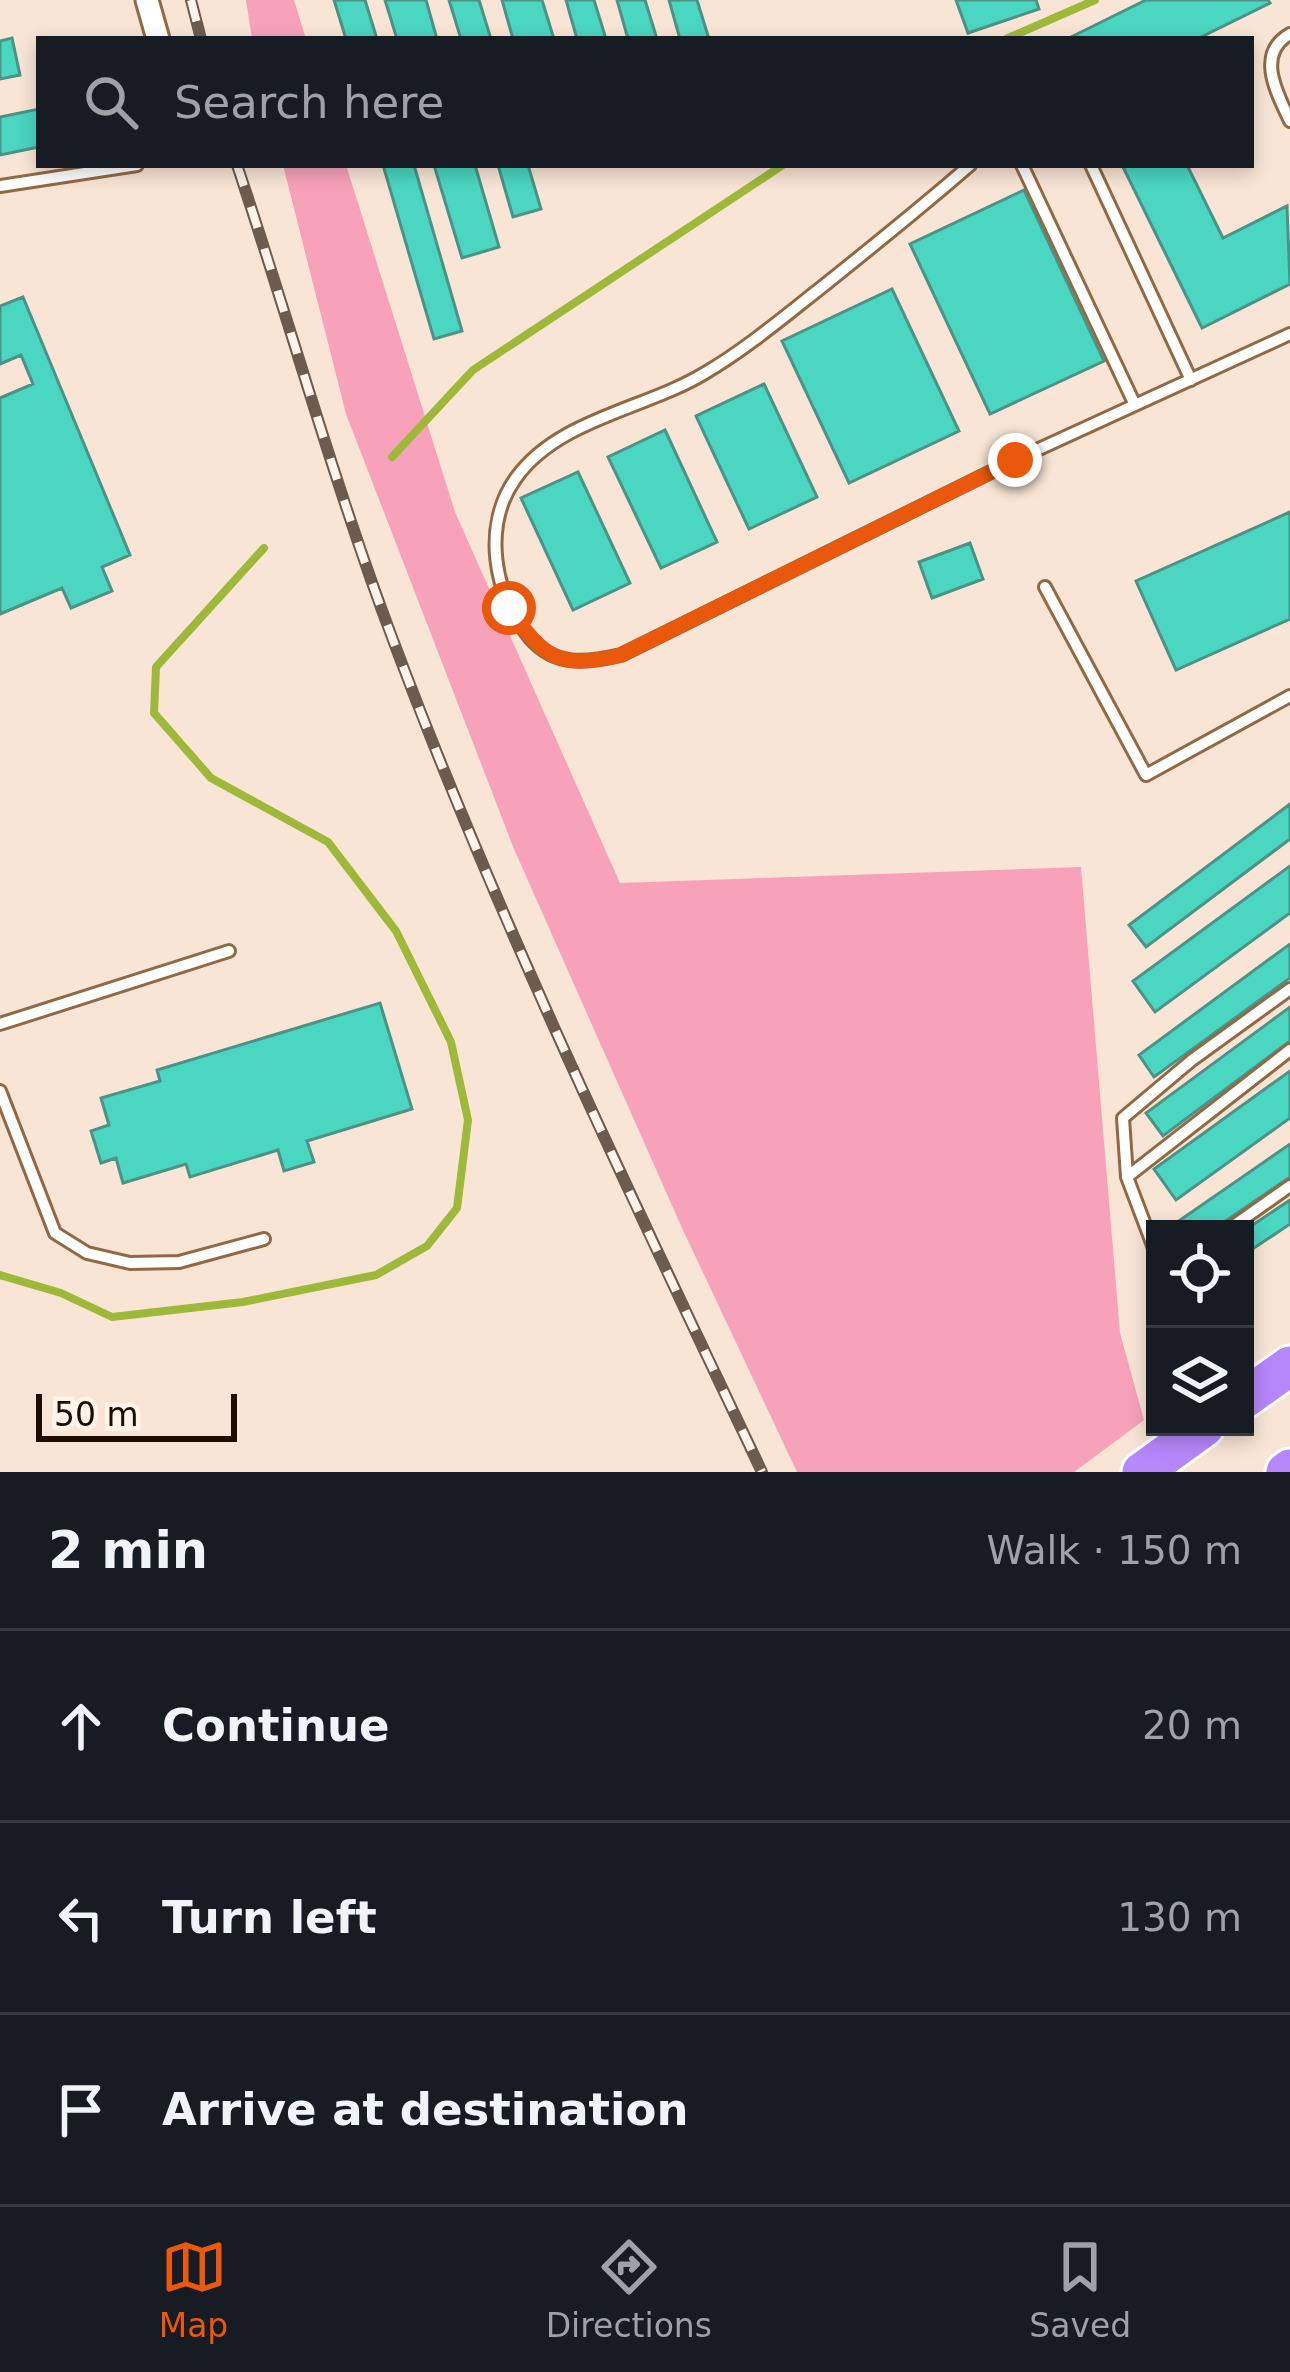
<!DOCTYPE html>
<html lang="en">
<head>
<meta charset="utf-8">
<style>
  body { margin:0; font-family:"DejaVu Sans",sans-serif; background:#242831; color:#f1f3f6 }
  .controls { position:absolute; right:36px; bottom:36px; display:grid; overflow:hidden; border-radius:0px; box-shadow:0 6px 18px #0003 }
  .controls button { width:108px; height:108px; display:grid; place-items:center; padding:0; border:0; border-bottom:3px solid #363941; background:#171b24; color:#f1f3f6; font:60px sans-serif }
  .scale { position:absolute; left:36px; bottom:30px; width:201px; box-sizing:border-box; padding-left:12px; border:6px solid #1e0e02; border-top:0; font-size:33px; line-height:42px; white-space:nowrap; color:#1e0e02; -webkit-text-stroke:9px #fef4ec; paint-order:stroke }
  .stop { position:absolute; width:36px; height:36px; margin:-27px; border:9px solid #ea580c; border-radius:50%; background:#fff }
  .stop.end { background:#ea580c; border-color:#fff; box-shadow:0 3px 12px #0008 }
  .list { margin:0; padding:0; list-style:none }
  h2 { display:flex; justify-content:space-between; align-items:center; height:156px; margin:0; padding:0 48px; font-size:51px }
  h2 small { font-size:39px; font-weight:400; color:#9ea1a6 }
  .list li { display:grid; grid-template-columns:78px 1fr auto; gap:36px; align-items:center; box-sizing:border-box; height:192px; padding:0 48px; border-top:3px solid #363941 }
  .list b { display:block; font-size:45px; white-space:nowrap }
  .list em { font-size:39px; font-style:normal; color:#9ea1a6 }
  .icon { flex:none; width:66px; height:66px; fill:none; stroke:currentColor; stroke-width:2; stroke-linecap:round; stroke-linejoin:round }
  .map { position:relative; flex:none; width:1290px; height:1472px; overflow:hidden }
  .search { position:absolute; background:#171b24; box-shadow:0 6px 18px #0003; left:36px; right:36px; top:36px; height:132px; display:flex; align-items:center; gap:30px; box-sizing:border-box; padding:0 42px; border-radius:0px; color:#9ea1a6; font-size:45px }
  .sheet { height:732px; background:#171b24 }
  nav { display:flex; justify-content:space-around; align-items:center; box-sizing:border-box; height:168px; border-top:3px solid #363941; background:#171b24; font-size:33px; color:#9ea1a6 }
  nav a { display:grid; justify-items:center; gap:6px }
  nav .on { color:#ea580c }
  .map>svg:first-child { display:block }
</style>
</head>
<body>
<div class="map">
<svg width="1290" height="1472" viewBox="0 0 1290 1472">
  <rect width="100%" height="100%" fill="#f8e5d5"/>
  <path fill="#f7a2ba" d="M246 0H294L306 39H252Z
    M283 165H346L455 512 620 883 1081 867 1120 1333 1144 1420 1074 1472H797L682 1228 514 849 346 414Z"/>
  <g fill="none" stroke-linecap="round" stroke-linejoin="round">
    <path stroke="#9eb93a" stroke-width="8" d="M1006 39 1095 0
      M392 457 473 370 783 165
      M0 1275 61 1293 112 1317 243 1302 376 1275 427 1246 457 1208 468 1120 451 1042 396 931 328 842 211 778 154 713 156 667 264 548"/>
  </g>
  <path fill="#4ad6c0" stroke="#4b9386" stroke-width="3" d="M334 0H365L377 39H346Z
    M385 0H426L437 39H397Z
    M449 0H479L491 39H461Z
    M502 0H542L554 39H513Z
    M566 0H594L606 39H577Z
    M617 0H645L657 39H628Z
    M669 0H697L709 39H680Z
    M956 0H1036L1039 9 968 33Z
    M1146 0H1268L1270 3 1197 39H1067Z
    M12 38 20 75 0 79V41Z
    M39 109V147L0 155V117Z
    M383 165H414L462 331 434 339Z
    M434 165H475L499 247 462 258Z
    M498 165H528L541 209 513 217Z
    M1122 165H1187L1223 238 1287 206 1290 284 1202 328Z
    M1024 190 1104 361 990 414 910 244Z
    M892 289 959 431 849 483 782 341Z
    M23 297 130 555 102 567 112 591 71 608 62 588 0 614V398L33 384 21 355 0 364V306Z
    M764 384 817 497 749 529 696 416Z
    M665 430 717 542 661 568 608 457Z
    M578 472 630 583 573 610 521 498Z
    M1290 512V619L1176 670 1136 581Z
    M970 543 983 579 932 598 919 562Z
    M1290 804V839L1146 947 1129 925Z
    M1290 866V913L1155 1012 1133 981Z
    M1290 944V978L1154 1077 1139 1055Z
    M380 1003 412 1109 307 1141 314 1162 284 1171 278 1150 190 1177 186 1164 123 1183 116 1158 101 1163 91 1131 109 1125 101 1098 160 1081 157 1070Z
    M1290 1007V1041L1163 1136 1146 1113Z
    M1290 1071V1118L1176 1200 1154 1169Z
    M1290 1144V1177L1214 1229H1175L1173 1225Z
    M1290 1200V1224L1245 1254V1230Z"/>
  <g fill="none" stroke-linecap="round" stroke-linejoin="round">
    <g stroke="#936944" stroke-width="16">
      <path id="lane" d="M1290 34C1255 54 1277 93 1290 121
        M970 165C922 207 872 247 822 287 785 316 746 349 705 373 646 409 558 419 516 478 482 525 493 595 530 638 555 667 586 663 621 655L1015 460 1290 334
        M1022 165 1135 405
        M1091 165 1191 380
        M0 186 137 165
        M1045 587 1146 775 1290 696
        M0 1024 229 951
        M0 1091 55 1233 87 1253 130 1263 179 1262 264 1239
        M1127 1177 1123 1118 1192 1060 1290 989
        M1229 1229 1290 1186
        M1155 1251 1127 1177 1290 1050"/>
    </g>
    <g stroke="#936944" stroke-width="27">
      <path id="street" d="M147 0 158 39"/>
    </g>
    <g stroke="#fff" stroke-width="45">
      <path id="highway" d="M1245 1398 1290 1366
        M1142 1472 1204 1427
        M1286 1472 1290 1469"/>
    </g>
    <use href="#lane" stroke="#fff" stroke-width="10"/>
    <use href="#street" stroke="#fff" stroke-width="21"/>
    <use href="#highway" stroke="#b686fb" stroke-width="39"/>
    <g stroke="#6c5b4e" stroke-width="12">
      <path id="rail" d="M191 0 201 39
        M237 165C290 323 334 484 393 640 500 925 632 1198 762 1472"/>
    </g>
    <use href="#rail" stroke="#fef4ec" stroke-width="8" stroke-dasharray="22" stroke-linecap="butt"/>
  </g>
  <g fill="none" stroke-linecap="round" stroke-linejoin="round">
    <path stroke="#ea580c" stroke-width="15" d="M509 608C544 658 559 670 621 655L1015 460"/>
  </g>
</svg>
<div class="controls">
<button><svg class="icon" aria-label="locate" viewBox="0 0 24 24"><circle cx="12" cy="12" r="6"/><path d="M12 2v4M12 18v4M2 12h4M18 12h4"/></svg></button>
<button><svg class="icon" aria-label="layers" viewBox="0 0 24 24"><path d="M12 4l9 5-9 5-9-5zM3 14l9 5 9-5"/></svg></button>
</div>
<div class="scale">50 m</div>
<div class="stop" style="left:509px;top:608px"></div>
<div class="stop end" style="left:1015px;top:460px"></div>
<div class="search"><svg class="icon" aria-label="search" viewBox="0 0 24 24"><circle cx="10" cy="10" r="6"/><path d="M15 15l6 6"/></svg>Search here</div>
</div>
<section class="sheet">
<h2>2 min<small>Walk · 150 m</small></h2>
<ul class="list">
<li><svg class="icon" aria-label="ahead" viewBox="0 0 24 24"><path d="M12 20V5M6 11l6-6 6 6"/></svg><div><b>Continue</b></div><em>20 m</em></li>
<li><svg class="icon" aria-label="left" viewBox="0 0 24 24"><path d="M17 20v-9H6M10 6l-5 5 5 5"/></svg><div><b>Turn left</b></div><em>130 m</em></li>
<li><svg class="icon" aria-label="arrive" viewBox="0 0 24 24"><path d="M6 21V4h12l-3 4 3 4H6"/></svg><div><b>Arrive at destination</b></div></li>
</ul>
</section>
<nav>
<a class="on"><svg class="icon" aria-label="map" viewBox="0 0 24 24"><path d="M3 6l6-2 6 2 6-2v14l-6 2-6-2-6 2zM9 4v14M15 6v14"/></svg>Map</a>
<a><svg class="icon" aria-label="directions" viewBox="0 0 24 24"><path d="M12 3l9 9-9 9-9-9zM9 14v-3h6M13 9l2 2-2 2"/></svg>Directions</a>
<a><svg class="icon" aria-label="saved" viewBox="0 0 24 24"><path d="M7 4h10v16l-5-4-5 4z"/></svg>Saved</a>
</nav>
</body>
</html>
